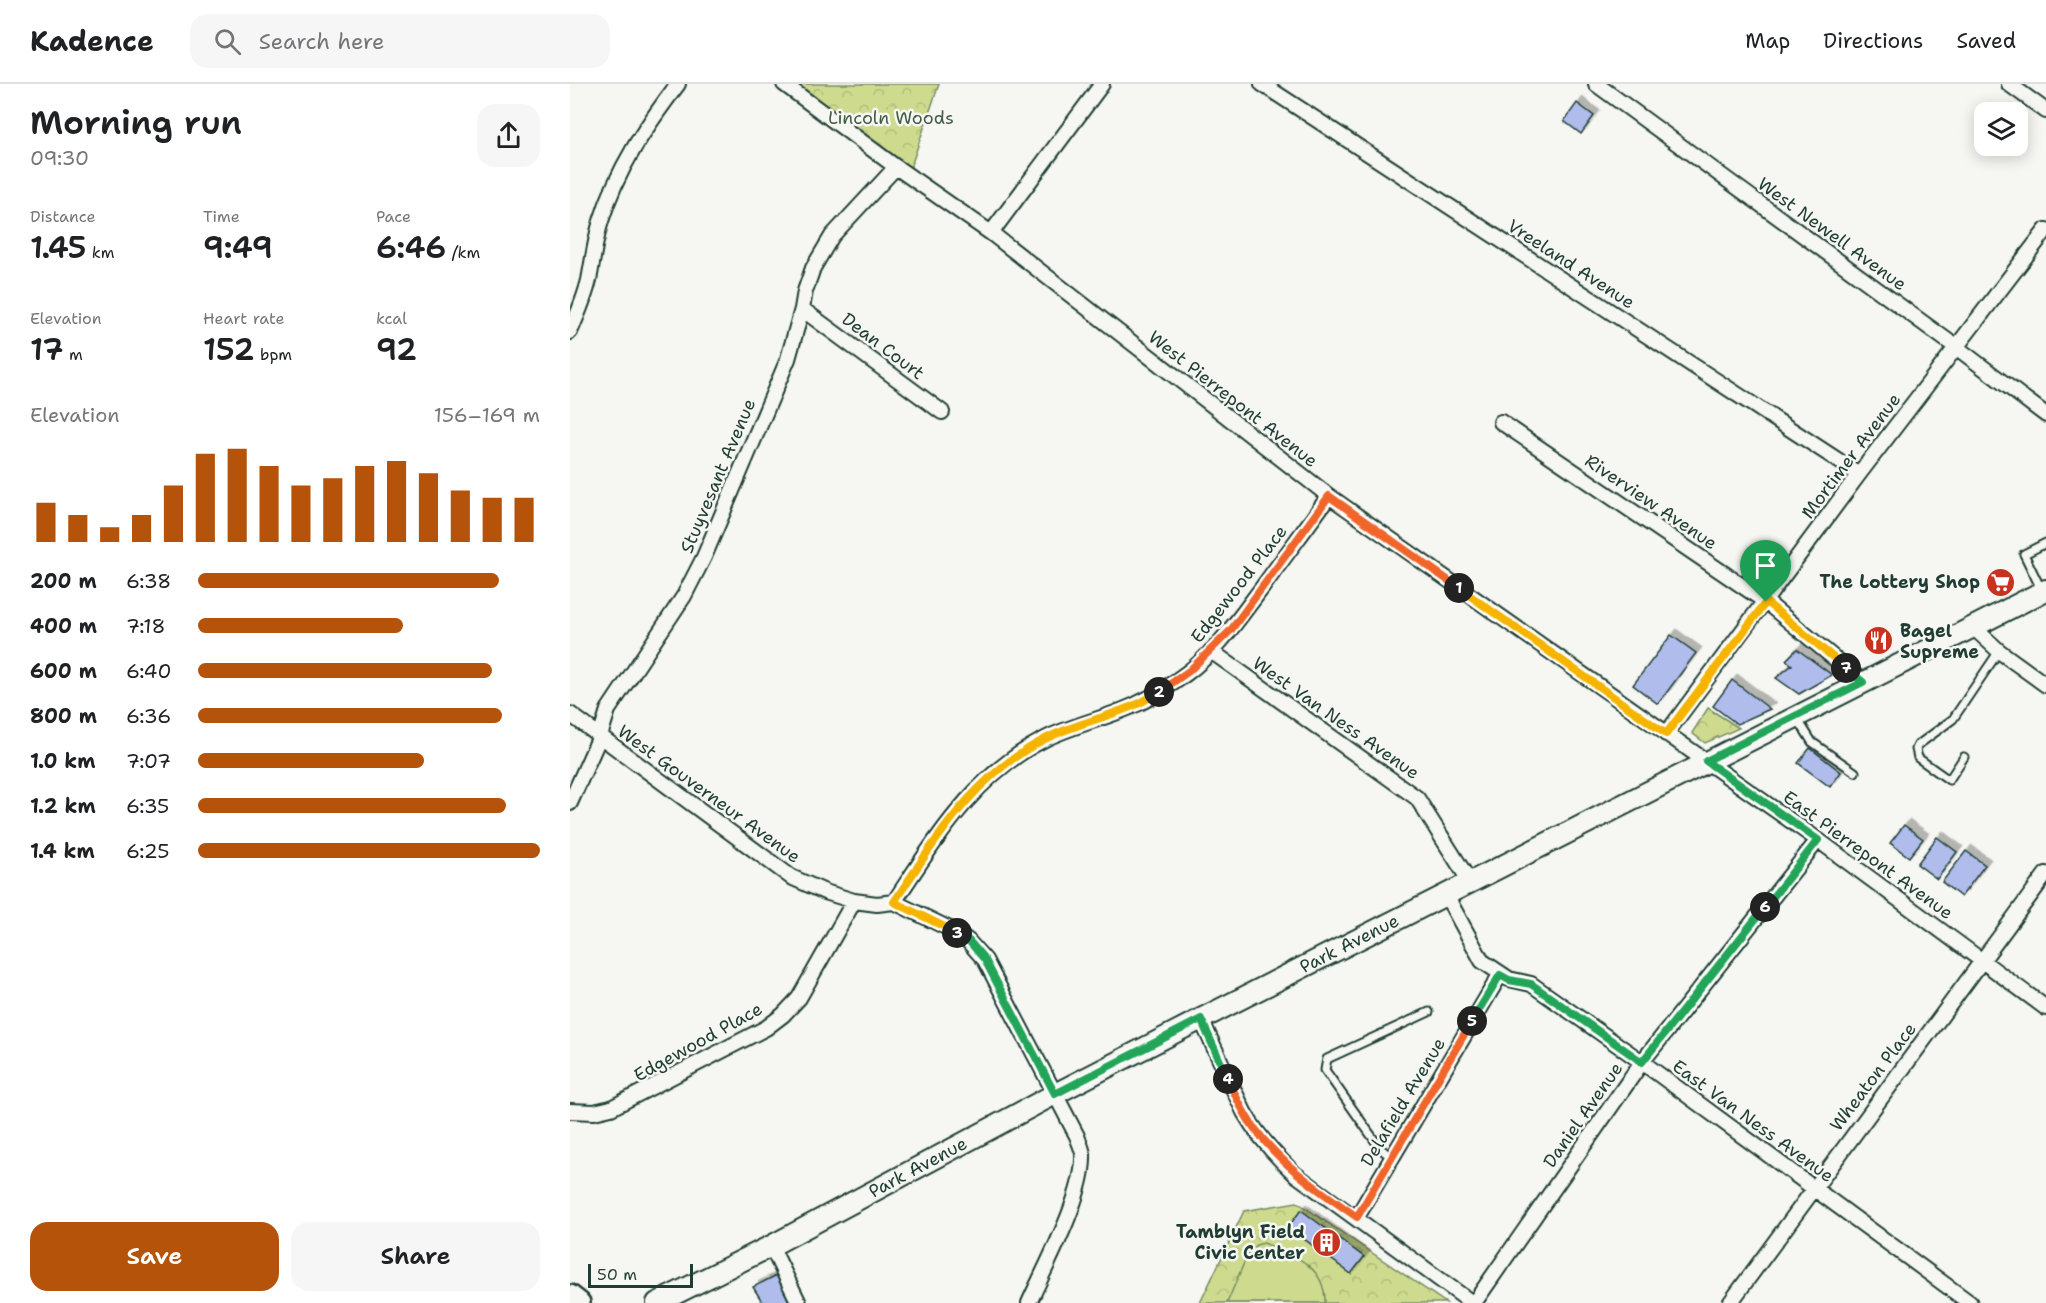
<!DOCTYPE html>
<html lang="en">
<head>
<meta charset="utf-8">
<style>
	body { margin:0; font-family:"Shantell Sans",sans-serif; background:#f6f6f6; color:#202124; height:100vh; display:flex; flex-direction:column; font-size:22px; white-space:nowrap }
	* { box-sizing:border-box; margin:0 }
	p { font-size:20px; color:#757577 }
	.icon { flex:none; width:33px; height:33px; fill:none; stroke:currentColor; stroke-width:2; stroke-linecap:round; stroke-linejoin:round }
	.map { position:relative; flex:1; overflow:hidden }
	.panel { display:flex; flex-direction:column; background:#fff; width:570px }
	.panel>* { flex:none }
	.buttons { position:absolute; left:1404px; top:18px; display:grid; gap:12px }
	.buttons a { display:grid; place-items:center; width:54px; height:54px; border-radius:12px; background:#fff; box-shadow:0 3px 15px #0003; font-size:30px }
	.scale { position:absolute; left:18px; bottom:15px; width:105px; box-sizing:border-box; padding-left:6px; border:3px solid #1f3d34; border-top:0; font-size:16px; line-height:21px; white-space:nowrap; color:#1f3d34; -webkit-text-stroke:4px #f6f6f2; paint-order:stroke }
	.pin { position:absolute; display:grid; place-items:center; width:51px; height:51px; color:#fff; margin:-62px -26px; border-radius:50% 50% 50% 0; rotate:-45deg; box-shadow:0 0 6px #0007 }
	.pin .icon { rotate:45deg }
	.km { position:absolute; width:30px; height:30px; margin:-15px; border-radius:50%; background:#222; color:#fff; font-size:16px; line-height:30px; text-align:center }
	.round { display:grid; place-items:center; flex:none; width:63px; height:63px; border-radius:18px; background:#f6f6f6 }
	.overview { display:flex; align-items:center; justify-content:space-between; height:102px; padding:0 30px }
	h1 { font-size:33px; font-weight:600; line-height:45px }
	.figures { display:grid; grid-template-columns:repeat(3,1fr); gap:9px; height:102px; padding:6px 30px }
	.figures div { display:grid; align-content:center }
	.figures b { font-size:30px; font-weight:600 }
	.figures small { font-size:16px; font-weight:400 }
	.figures p { font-size:16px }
	.chart { height:168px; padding:12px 30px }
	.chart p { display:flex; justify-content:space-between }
	.chart svg { width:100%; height:108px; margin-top:6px; stroke:#b45309; stroke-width:6 }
	.primary-button { display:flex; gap:12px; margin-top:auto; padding:12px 30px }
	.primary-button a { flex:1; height:69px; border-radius:18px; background:#b45309; color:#fff; font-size:24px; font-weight:600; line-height:69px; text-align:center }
	.primary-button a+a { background:#f6f6f6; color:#202124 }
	ul { padding:0 30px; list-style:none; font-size:20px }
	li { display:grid; grid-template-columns:96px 72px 1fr; align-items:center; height:45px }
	li i { height:15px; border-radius:8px; background:#b45309 }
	header { display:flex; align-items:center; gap:36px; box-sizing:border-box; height:84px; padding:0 30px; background:#fff; border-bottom:2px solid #e0e0e0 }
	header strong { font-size:28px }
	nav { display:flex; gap:33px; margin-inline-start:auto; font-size:21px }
	.search { width:420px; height:54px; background:#f6f6f6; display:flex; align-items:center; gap:15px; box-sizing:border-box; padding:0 21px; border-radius:18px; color:#757577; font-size:22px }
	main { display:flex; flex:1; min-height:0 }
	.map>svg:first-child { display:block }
	.park { fill:url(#park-crowns); stroke:#768c61; stroke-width:1.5 }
	.pitch { fill:#cedb8e; stroke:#768c61; stroke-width:1.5 }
	.building { fill:#afbcec; stroke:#1f3d34; stroke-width:1.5; filter:url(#shadow) }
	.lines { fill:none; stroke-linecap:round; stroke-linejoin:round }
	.lane-casing { stroke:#1f3d34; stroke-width:11 }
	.street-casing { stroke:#1f3d34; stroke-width:18 }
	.secondary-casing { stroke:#1f3d34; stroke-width:24 }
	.primary-casing { stroke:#1f3d34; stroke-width:26 }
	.lane { stroke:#f6f6f2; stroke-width:7 }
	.street { stroke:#f6f6f2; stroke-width:14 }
	.secondary { stroke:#f6f6f2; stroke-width:20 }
	.primary { stroke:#f6f6f2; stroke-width:21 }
	.split-1-casing { stroke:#fff; stroke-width:12 }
	.split-2-casing { stroke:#fff; stroke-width:12 }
	.split-3-casing { stroke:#fff; stroke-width:12 }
	.split-4-casing { stroke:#fff; stroke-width:12 }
	.split-5-casing { stroke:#fff; stroke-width:12 }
	.split-6-casing { stroke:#fff; stroke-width:12 }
	.split-7-casing { stroke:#fff; stroke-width:12 }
	.split-8-casing { stroke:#fff; stroke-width:12 }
	.split-1 { stroke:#f5b400; stroke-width:8 }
	.split-2 { stroke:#f0652b; stroke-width:8 }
	.split-3 { stroke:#f5b400; stroke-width:8 }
	.split-4 { stroke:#22a559; stroke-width:8 }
	.split-5 { stroke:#f0652b; stroke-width:8 }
	.split-6 { stroke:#22a559; stroke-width:8 }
	.split-7 { stroke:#22a559; stroke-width:8 }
	.split-8 { stroke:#f5b400; stroke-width:8 }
	.labels { text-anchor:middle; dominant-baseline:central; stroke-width:5; stroke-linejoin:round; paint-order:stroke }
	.park-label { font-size:18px; fill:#425d46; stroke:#f6f6f2 }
	.street-label { font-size:18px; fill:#1f3d34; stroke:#f6f6f2 }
	.poi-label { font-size:18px; font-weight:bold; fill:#1f3d34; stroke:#f6f6f2; text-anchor:end }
</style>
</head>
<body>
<header>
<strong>Kadence</strong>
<div class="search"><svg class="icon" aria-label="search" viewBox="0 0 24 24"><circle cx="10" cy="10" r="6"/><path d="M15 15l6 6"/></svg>Search here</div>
<nav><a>Map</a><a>Directions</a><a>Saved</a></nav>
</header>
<main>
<section class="panel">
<div class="overview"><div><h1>Morning run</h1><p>09:30</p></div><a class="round"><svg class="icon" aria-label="share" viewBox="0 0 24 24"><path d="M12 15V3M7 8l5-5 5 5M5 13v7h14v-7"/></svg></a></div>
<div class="figures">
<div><p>Distance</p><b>1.45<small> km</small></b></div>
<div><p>Time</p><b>9:49</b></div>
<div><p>Pace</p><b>6:46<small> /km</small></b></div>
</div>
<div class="figures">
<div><p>Elevation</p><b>17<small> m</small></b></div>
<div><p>Heart rate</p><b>152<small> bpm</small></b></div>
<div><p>kcal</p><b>92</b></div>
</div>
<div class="chart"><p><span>Elevation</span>156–169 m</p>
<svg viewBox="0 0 160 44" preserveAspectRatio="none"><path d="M5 44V28M15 44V33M25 44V38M35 44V33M45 44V21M55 44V8M65 44V6M75 44V13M85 44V21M95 44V18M105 44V13M115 44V11M125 44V16M135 44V23M145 44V26M155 44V26"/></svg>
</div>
<ul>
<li><b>200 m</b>6:38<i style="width:88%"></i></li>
<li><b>400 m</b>7:18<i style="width:60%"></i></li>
<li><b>600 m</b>6:40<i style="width:86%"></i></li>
<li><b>800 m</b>6:36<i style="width:89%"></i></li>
<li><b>1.0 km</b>7:07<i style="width:66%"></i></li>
<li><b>1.2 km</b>6:35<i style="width:90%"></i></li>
<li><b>1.4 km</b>6:25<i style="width:100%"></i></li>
</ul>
<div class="primary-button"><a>Save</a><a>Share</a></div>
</section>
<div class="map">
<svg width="1476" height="1219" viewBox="0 0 1476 1219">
	<defs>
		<pattern id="park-crowns" width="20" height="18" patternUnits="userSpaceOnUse" patternTransform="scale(1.5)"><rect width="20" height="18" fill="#cedb8e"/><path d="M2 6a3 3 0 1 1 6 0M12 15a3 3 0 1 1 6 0" fill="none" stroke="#b0bd7b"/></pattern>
		<filter id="shadow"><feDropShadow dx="5.5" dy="-5.5" stdDeviation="0" flood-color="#0004"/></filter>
	</defs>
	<rect width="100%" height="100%" fill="#f6f6f2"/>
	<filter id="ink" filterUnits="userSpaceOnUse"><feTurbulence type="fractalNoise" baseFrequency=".0167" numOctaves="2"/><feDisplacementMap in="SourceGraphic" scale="12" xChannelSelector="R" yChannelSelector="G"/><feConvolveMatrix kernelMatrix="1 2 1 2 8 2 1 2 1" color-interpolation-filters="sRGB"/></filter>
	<g filter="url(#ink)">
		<path class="park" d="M221,0H369L339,88Z
			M1138,624L1169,644L1135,659L1122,649Z
			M727,1118L876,1219H630L674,1127Z"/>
		<path class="pitch" d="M694,1159C724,1171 756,1182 755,1219H657L679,1167L686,1161Z"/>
		<path class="building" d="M1007,19L1024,32L1011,50L994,37Z
			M1101,551L1126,569L1088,620L1063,601Z
			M1227,565L1262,591L1229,610L1206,594L1222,581L1216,576Z
			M1162,596L1200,625L1167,640L1143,622Z
			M1240,664L1271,688L1260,703L1228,679Z
			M1334,741L1353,755L1339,773L1320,759Z
			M1367,753L1387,768L1367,795L1347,780Z
			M1396,767L1415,781L1391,813L1372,798Z
			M731,1126L794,1173L781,1190L718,1143Z
			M211,1189L225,1219H193L183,1203Z"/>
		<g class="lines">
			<defs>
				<path id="lane" d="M1471,505L1454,470L1476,459
					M1227,634L1242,658L1285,688
					M1394,673L1379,696L1348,674L1346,665L1348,661L1383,635L1429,567
					M821,1073L810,1064L755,986L757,975L859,928"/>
				<path id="street" d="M214,0L326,83L421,149L759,412L1248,756L1476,924
					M692,0L1289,390
					M1026,0L1386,263L1476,331
					M1439,0L1476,27
					M421,149L532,0
					M232,225L372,328
					M0,248C7,232 15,213 19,196C23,176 25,156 31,137C47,85 76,42 108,0
					M931,338L1196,518L1293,598
					M1403,543L1429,567L1476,601
					M641,567L847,714L900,798
					M0,630L221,793L255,808L284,817L307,820L324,818L386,848L398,857L415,876L507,1052C509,1058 512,1064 513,1070C515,1110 476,1181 459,1219
					M1096,650L1289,390L1476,146
					M0,719L30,652L38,626L114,512L134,473L218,275L232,225L235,207L243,184L262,152L326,83
					M876,811L912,877L939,895L961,900L1072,978L1400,1219
					M324,818C367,754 405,689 477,654C506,640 538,634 567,620C585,612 601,601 617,589C648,566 669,534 692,504C714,473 737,443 759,412
					M631,935L674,1028C687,1051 706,1072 725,1090L902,1219
					M0,1027L24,1028L41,1024L196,944L213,931L229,914L284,817
					M787,1133L930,891
					M201,1162L229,1219
					M904,1219L1072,978L1248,756
					M1160,1219L1476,790"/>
				<g id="secondary">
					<path id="s1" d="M87,1219L201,1162L485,1010L631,935L1476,506"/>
				</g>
				<path id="primary" d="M0,1212L9,1219"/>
			</defs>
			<use href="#lane" class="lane-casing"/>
			<use href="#street" class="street-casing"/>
			<use href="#secondary" class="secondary-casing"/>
			<use href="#primary" class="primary-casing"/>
			<use href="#lane" class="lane"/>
			<use href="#street" class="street"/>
			<use href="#secondary" class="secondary"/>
			<use href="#primary" class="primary"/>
		</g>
	</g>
	<g class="lines" filter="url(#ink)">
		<defs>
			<path id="split-1" d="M889,504L1096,650L1196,518"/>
			<path id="split-2" d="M589,608L619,587L661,546L759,412L889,504"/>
			<path id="split-3" d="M387,849L324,818C368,753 402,693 475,655C504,640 536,634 565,621C574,618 581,612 589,608"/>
			<path id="split-4" d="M387,849L399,857L415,876L485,1010L631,935L658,995"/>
			<path id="split-5" d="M658,995C665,1010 672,1027 682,1041C711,1081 747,1105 787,1133L902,937"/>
			<path id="split-6" d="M902,937L930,891L939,896L961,900L1072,978L1195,823"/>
			<path id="split-7" d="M1195,823L1248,756L1136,677L1293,598L1276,584"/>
			<path id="split-8" d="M1196,518L1276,584"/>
		</defs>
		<use href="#split-1" class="split-1-casing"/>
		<use href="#split-2" class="split-2-casing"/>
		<use href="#split-3" class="split-3-casing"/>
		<use href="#split-4" class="split-4-casing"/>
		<use href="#split-5" class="split-5-casing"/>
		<use href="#split-6" class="split-6-casing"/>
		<use href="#split-7" class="split-7-casing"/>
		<use href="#split-8" class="split-8-casing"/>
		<use href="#split-1" class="split-1"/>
		<use href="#split-2" class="split-2"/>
		<use href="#split-3" class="split-3"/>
		<use href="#split-4" class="split-4"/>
		<use href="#split-5" class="split-5"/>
		<use href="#split-6" class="split-6"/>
		<use href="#split-7" class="split-7"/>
		<use href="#split-8" class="split-8"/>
	</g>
	<defs>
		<symbol id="supermarket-disc" viewBox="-11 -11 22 22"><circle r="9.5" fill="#c8321e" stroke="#f6f6f2"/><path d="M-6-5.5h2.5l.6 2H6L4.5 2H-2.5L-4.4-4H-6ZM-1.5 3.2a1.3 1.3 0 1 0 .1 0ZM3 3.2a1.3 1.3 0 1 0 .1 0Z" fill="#fff"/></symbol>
		<symbol id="restaurant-disc" viewBox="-11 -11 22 22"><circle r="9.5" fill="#c8321e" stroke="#f6f6f2"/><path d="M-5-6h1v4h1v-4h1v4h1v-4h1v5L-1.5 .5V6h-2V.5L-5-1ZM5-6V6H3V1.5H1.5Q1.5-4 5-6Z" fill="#fff"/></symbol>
		<symbol id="building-disc" viewBox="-11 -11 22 22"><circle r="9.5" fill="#c8321e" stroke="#f6f6f2"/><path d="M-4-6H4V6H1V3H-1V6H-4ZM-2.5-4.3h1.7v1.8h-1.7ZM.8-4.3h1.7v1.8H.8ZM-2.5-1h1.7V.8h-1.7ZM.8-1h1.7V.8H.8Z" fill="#fff"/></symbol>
	</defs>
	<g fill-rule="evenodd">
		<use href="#supermarket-disc" x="1414" y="482" width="33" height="33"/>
		<use href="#restaurant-disc" x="1292" y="540" width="33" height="33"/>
		<use href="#building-disc" x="740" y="1142" width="33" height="33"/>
	</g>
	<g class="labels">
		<g class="park-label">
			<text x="321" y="34">Lincoln Woods</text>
		</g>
		<g class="street-label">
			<text transform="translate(1262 150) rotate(36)">West Newell Avenue</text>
			<text transform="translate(1001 180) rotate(33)">Vreeland Avenue</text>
			<text transform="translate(313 262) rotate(37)">Dean Court</text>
			<text transform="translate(663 315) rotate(38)">West Pierrepont Avenue</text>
			<text transform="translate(1281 372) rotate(-53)">Mortimer Avenue</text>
			<text transform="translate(148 392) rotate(-67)">Stuyvesant Avenue</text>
			<text transform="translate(1081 418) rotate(34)">Riverview Avenue</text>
			<text transform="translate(669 500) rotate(-52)">Edgewood Place</text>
			<text transform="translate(766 634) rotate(35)">West Van Ness Avenue</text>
			<text transform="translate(139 710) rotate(36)">West Gouverneur Avenue</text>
			<text transform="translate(1298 771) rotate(36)">East Pierrepont Avenue</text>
			<text stroke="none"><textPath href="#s1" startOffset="780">Park Avenue</textPath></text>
			<text transform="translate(128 958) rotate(-29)">Edgewood Place</text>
			<text transform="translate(1303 993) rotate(-53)">Wheaton Place</text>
			<text transform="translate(833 1018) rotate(-59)">Delafield Avenue</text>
			<text transform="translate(1013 1031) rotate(-55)">Daniel Avenue</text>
			<text transform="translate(1183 1037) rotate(36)">East Van Ness Avenue</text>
			<text stroke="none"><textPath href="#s1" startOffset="294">Park Avenue</textPath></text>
		</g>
		<g class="poi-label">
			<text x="1410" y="498">The Lottery Shop</text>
			<text x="1330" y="547" text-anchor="start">Bagel<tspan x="1330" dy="21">Supreme</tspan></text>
			<text x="735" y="1148">Tamblyn Field<tspan x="735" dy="21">Civic Center</tspan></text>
		</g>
	</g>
</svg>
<div class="buttons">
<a><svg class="icon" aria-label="layers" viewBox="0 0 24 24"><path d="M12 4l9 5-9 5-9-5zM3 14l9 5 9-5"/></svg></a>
</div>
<div class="scale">50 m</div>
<div class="pin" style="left:1196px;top:518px;background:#1e9e55"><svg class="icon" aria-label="arrive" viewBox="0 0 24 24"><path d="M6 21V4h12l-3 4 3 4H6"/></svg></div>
<b class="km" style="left:889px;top:504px">1</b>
<b class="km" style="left:589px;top:608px">2</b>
<b class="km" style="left:387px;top:849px">3</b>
<b class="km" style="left:658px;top:995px">4</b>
<b class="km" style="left:902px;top:937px">5</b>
<b class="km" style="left:1195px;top:823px">6</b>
<b class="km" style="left:1276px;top:584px">7</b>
</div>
</main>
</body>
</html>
